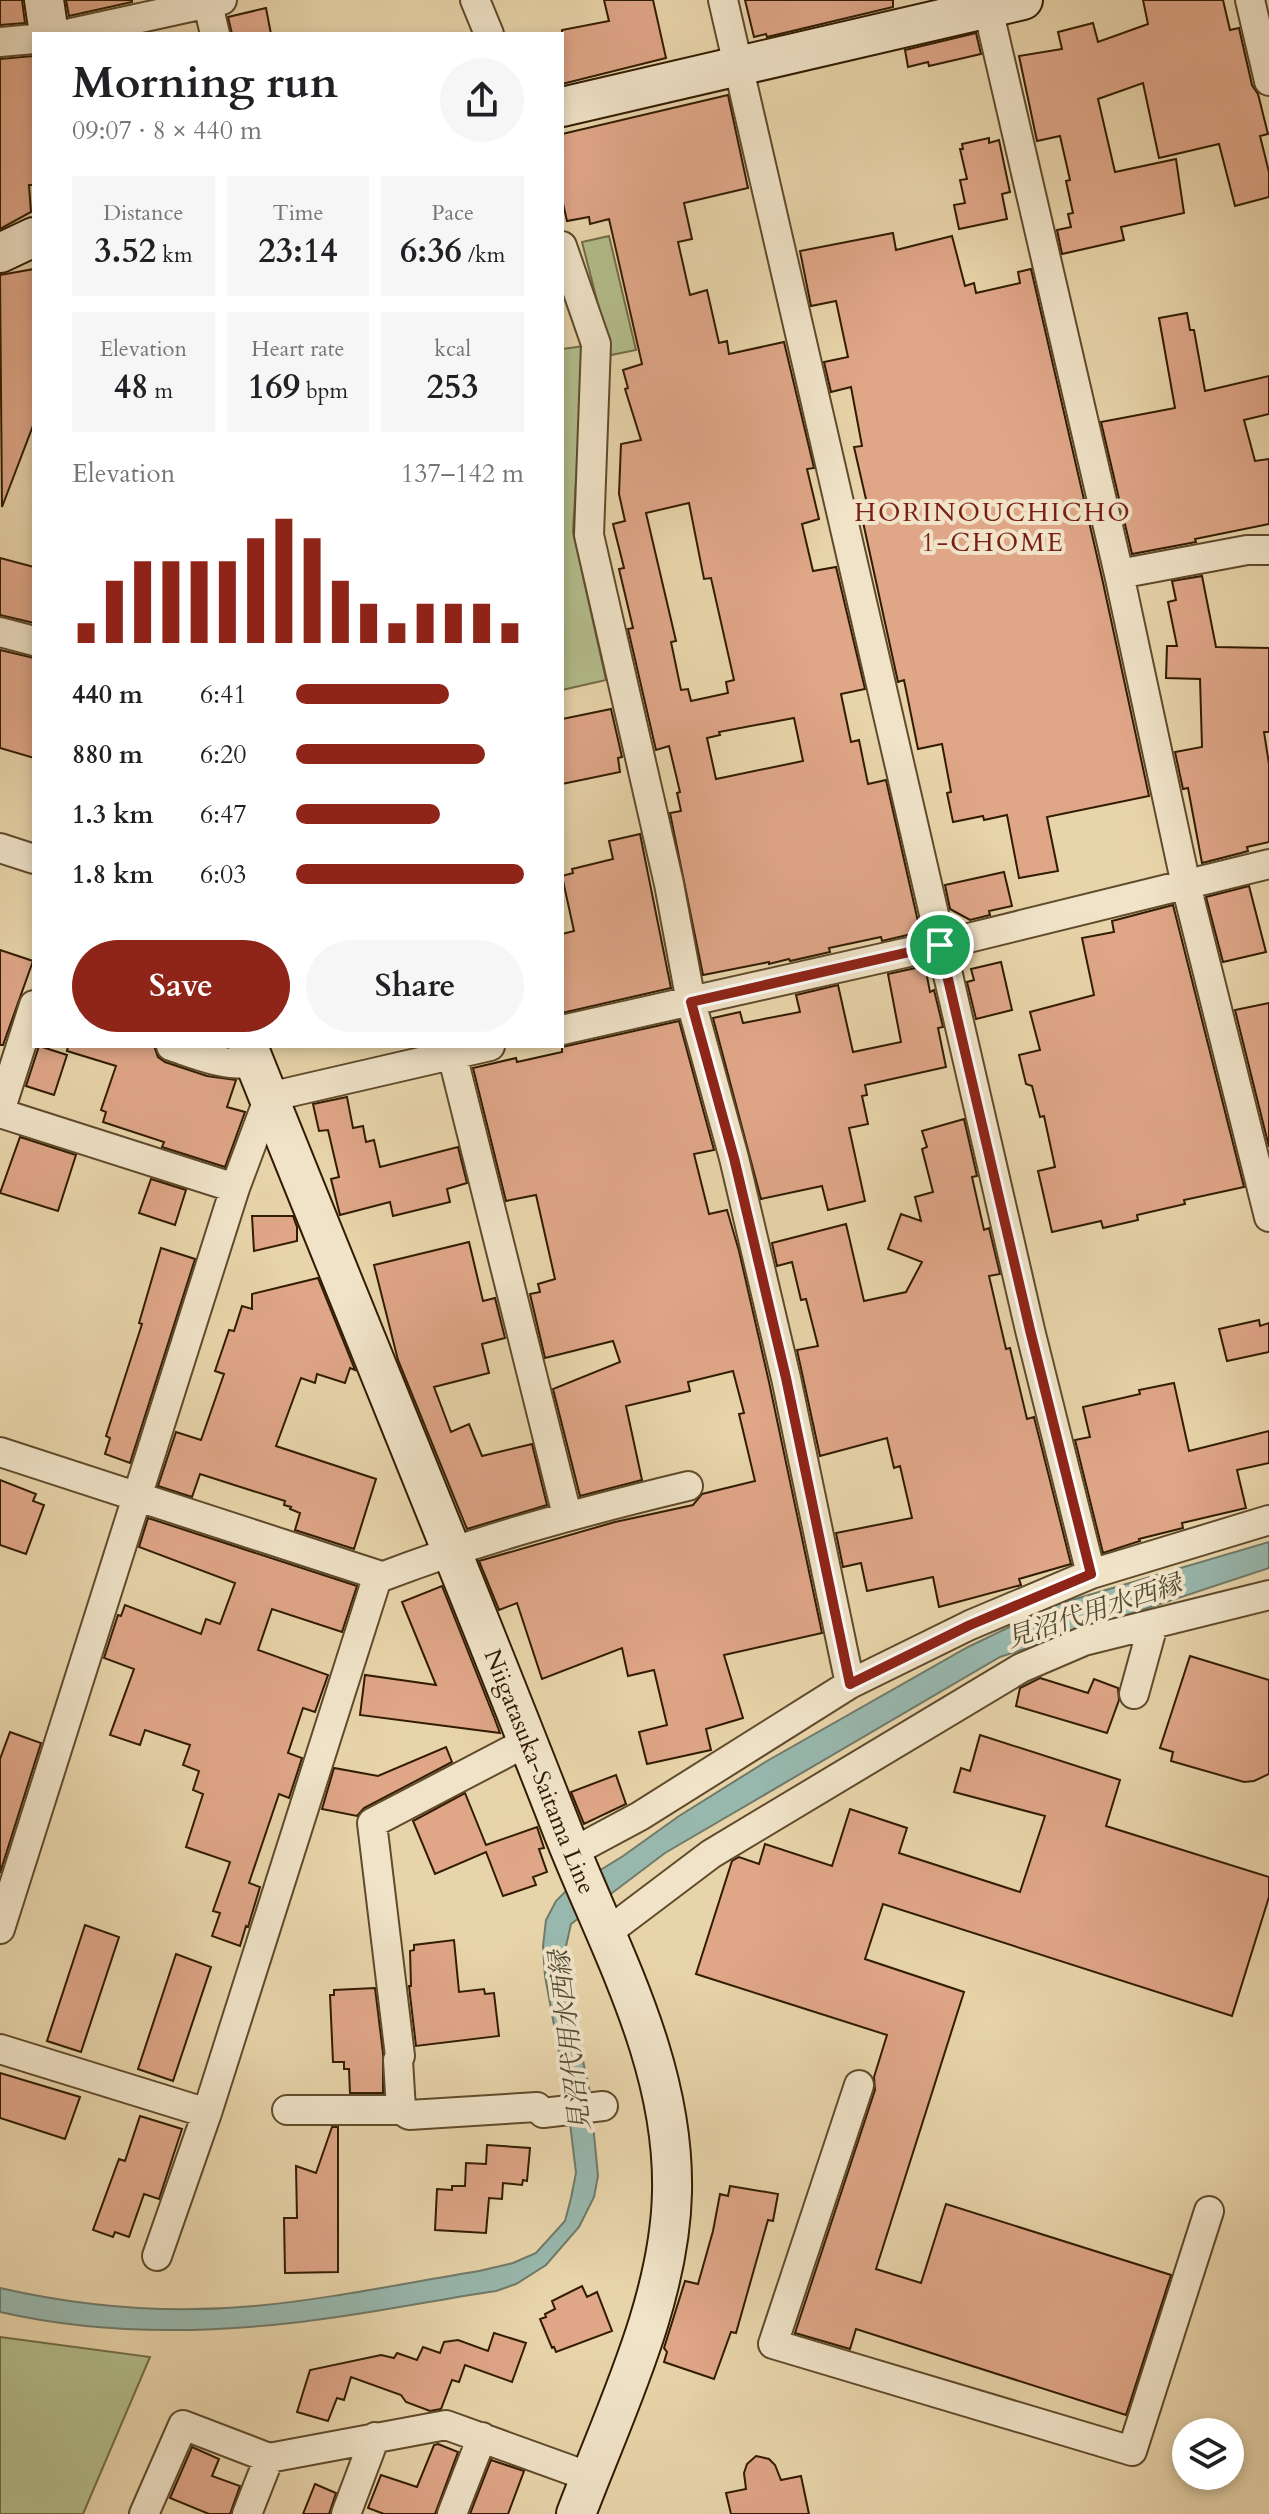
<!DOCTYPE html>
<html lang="en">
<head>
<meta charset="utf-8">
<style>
	body { margin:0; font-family:Cardo,"Noto Serif JP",serif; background:#f6f6f6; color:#202124; height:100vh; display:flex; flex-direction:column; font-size:30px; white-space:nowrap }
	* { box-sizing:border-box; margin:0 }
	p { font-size:26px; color:#757577 }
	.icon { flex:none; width:44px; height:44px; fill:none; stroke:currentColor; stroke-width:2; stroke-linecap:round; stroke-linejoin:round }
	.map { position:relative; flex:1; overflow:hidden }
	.panel { position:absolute; left:32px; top:32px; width:532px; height:1016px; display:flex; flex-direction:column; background:#fff; border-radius:0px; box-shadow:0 4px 12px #0003 }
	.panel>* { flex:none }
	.fabs { position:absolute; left:1172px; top:2418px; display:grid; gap:16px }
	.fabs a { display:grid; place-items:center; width:72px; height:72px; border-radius:50%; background:#fff; box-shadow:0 4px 12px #0003; font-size:40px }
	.pin { position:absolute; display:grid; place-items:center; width:68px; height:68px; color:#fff; margin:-34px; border:4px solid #fff; border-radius:50%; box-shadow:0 2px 8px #0007 }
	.round { display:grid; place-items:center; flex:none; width:84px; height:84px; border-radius:42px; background:#f6f6f6 }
	.summary { display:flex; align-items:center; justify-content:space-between; height:136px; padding:0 40px }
	h1 { font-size:44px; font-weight:800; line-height:60px }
	.metrics { display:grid; grid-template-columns:repeat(3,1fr); gap:12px; height:136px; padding:8px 40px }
	.metrics div { display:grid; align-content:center; border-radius:0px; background:#f6f6f6; text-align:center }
	.metrics b { font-size:34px; font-weight:800 }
	.metrics small { font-size:22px; font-weight:400 }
	.metrics p { font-size:22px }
	.chart { height:224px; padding:16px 40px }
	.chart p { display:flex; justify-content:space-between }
	.chart svg { width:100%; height:144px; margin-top:8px; stroke:#8f2418; stroke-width:6 }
	.action { display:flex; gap:16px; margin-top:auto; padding:16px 40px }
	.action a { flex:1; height:92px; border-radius:48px; background:#8f2418; color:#fff; font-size:32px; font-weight:800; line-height:92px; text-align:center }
	.action a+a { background:#f6f6f6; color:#202124 }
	ul { padding:0 40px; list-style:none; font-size:26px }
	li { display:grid; grid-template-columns:128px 96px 1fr; align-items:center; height:60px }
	li i { height:20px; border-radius:10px; background:#8f2418 }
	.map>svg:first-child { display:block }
	.green { fill:#b3bd8b; stroke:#726c46; stroke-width:2 }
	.water { fill:#98b8ae; stroke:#6f7a69; stroke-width:2 }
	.building { fill:#dfa688; stroke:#311c01; stroke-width:2; fill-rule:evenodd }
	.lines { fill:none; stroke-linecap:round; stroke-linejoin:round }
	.street-casing { stroke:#5f4a2b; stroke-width:32 }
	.secondary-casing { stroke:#311c01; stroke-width:42 }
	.street { stroke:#f0e3c8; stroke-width:28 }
	.secondary { stroke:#f0e3c8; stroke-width:38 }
	.route-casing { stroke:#fff; stroke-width:16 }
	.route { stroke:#8f2418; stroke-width:10 }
	.labels { text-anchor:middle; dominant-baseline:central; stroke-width:8; stroke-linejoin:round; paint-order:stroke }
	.street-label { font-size:24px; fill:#311c01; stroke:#f0e3c8 }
	.neighbourhood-label { font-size:26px; letter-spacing:2px; fill:#7a1f14; stroke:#f0e3c8 }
	.water-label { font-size:26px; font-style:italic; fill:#504b35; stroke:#f0e3c8 }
</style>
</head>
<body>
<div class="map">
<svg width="1269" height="2514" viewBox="0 0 1269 2514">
	<rect width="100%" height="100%" fill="#e8d4aa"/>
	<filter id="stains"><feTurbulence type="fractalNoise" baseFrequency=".0025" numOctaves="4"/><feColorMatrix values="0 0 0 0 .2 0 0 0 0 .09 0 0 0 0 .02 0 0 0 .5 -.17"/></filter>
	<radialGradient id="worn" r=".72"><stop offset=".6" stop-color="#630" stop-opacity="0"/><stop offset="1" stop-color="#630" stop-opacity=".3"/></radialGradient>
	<path class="green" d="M609,236L636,350L611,355L582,242Z
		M584,346L573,532L606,680L562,690V349Z
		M0,2337L150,2357L83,2514H0Z"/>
	<path class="water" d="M1269,1542V1568L1000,1657L665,1853L571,1924L566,1946L572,2010L590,2093L598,2176L594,2197L579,2227L546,2265L516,2284L496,2291C428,2301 360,2316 291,2323C194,2334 96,2334 0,2312V2288C83,2307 170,2314 255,2306C330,2299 405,2283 479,2271L513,2263L536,2253L565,2221L571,2198L576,2173L566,2090L545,1976L543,1946L546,1920L556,1901L565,1892L623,1856L679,1816L767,1761L968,1647L1055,1605Z"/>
	<path class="building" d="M0,0H22L25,23L0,25Z
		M66,0H132V2L69,16Z
		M604,0H653L666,58L562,84V30L609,21Z
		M745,0H893V7L767,37L766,34L754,37Z
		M1143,0H1223L1230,30L1239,28L1252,85L1258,94L1268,134L1260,136L1269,172V197L1235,206L1219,144L1159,158L1143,83L1098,99L1115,172L1176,159L1184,213L1121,227L1124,240L1062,254L1057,230L1071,227L1068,214L1073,213L1066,181L1070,180L1060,136L1037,141L1019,56L1062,49L1058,32L1093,23L1098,42L1148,24Z
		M266,8L271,34H232L228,17Z
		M976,33L981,54L929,66L928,62L908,67L905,50Z
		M33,56L34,185H29L31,212L0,229V59Z
		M728,95L748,188L684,203L692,239L678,242L690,295L707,290L719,343L727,341L729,354L784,342L814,468L807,469L819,519L802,524L813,571L836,567L865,689L841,694L851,742L859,740L868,784L886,780L919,926L916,933L882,941L881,937L829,948L830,952L790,961L789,959L769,964V962L703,975L670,813L681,811L677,793L680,792L669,746L656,750L628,629L633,628L619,569L624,568L613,524L625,521L619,494L621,444L641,440L625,389L628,388L623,370L642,364L609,219L590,224L589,217L567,221L562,199V134ZM689,503L704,579L711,578L734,680L726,682L728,693L691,701L688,689L681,690L671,642L676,641L646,513ZM794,718L803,761L716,779L707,738L720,735L719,732Z
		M989,138V143L999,140L1010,192L1002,194L1007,219L959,229L954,205L965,203L960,180L967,179L960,149H963L962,144Z
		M893,233L896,250L952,236L965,286L974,283L976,293L1020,283L1018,272L1031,269L1102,578L1149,796L1047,817L1058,871L1019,878L1007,815L984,820L983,816L953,822L947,793L951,792L942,744L918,749L904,680L898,682L863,522L871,521L854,447L862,446L851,387L831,392L824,362L848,357L836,301L811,306L800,251Z
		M34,269V423L2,507L0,275Z
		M1187,313L1190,330H1194L1205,391L1269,376V414L1244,420L1255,461L1269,459V524L1195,539L1196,542L1132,554L1101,422L1175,408L1159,318Z
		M0,558L34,567V623L0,615Z
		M1202,576L1216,647L1269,648V732H1264L1269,764V842L1247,847L1248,851L1241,853L1202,863L1188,788L1183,789L1175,752L1202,747L1200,679L1166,678L1167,646H1177L1168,602L1176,600L1172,581Z
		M0,650L34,658V758L0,748Z
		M611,709L622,757L618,758L620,772L562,784V719Z
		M640,834L671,988L562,1013V934L574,931L562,876L573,873L572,869L613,859L609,841Z
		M1004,872L1012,906L989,911L990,915L970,920L950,909L945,885Z
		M1249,886L1266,952L1223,962L1206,897Z
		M1173,905L1244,1187L1184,1200L1185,1204L1137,1215L1138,1220L1103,1228L1101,1221L1052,1232L1038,1171L1055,1167L1044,1116L1040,1117L1032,1086L1026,1084L1019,1055L1040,1050L1030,1012L1094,995L1082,938L1114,932L1112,921Z
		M0,950L33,961L3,1045H0Z
		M1001,962L1012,1010L976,1019L967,982L974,980L971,969Z
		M925,966L930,992L934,990L943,1027L938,1028L946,1067L865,1085L867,1095L862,1096L868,1124L849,1128L865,1201L828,1210L822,1186L761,1199L713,1018L740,1012L743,1023L800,1012L796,995L838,985L853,1052L901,1042L888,974Z
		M1269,1003V1147L1235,1010Z
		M679,1021L714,1150L694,1154L709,1214L727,1210L739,1251L769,1382L822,1633L724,1655L743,1718L706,1729L711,1750L647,1764L639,1732L667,1725L654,1670L628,1676L622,1648L542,1679L517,1603L499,1610L479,1561L615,1522L693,1505L702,1494L755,1481L739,1414L744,1413L733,1371L688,1382L690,1391L626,1406L642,1480L580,1496L553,1389L620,1362L613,1341L545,1358L530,1294L540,1292L538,1284L555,1279L536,1195L506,1201L473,1068L516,1058L517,1062L562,1052V1047Z
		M39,1046L67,1055L54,1095L26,1086Z
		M68,1046H154L158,1057L165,1062L207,1076L236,1080L227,1107L245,1112L225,1167L162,1147L164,1142L103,1122L106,1112L101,1110L116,1066L67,1051Z
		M347,1097L353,1128L363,1126L366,1142L374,1140L380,1167L458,1147L467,1183L447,1189L450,1202L393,1216L390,1202L340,1215L331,1179L339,1177L328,1130L319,1131L313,1104Z
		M964,1119L977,1176L972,1177L984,1230L989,1228L1000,1274L989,1276L1006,1349L1010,1348L1027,1419L1034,1417L1071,1564L1019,1579L1021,1585L939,1607L933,1577L867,1591L861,1563L843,1567L836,1533L912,1518L900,1466L894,1468L887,1438L820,1456L797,1350L818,1346L806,1299L801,1300L792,1262L777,1266L772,1243L846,1224L864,1301L906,1292L922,1262L888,1249L901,1214L921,1221L915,1197L933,1192L922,1149L927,1147L922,1131Z
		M20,1137L76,1155L58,1211L0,1193Z
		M151,1179L186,1190L175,1225L139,1213Z
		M252,1216H293L297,1227V1241L254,1251Z
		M469,1242L483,1301L495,1298L505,1338L482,1344L489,1373L434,1387L451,1432L469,1424L482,1456L532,1444L547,1505L467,1529L398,1360L374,1265Z
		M161,1248L195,1259L130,1463L105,1454L110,1438L106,1436L142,1324L139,1323Z
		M318,1278L355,1370L350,1368L345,1383L317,1374L315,1383L301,1378L276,1446L376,1479L354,1549L295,1530L300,1513L290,1509L291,1507L284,1505L285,1501L253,1491L200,1474L192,1497L158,1486L176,1432L201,1440L224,1374L215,1371L229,1330L234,1331L242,1306L252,1309V1294Z
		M1259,1320L1260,1326L1269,1323V1352L1227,1361L1219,1329Z
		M1174,1383L1189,1451L1269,1431V1463L1237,1470L1246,1508L1182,1523L1183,1528L1139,1539L1140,1541L1103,1553L1075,1440L1090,1437L1083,1407L1140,1394L1139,1390Z
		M0,1480L36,1494L33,1501L44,1505L26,1554L0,1545Z
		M148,1518L357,1586L342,1632L272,1609L258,1650L328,1675L315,1712L303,1708L288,1753L302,1758L289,1798L279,1794L249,1883L260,1887L248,1927L246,1926L240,1946L212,1936L220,1913L213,1911L230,1862L186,1847L203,1794L193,1790L199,1771L183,1765L190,1745L145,1730L140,1745L110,1735L134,1669L104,1658L118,1615L121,1616L125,1605L201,1634L206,1619L220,1624L235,1583L139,1547Z
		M442,1586L494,1717L500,1733L360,1715L365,1675L436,1685L402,1602Z
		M1190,1656L1269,1680V1774L1254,1781L1244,1782L1171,1761L1173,1752L1160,1748Z
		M1040,1678L1088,1693L1094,1679L1118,1688L1119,1700L1107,1733L1016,1706L1020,1688Z
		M10,1732L41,1743L0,1873V1759Z
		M980,1735L1120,1780L1106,1826L1269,1877V1897L1232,2016L883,1904L865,1959L964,1992L876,2269L921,2283L946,2204L1171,2275L1126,2415L856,2329L850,2349L795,2333L875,2090L874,2077L887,2035L696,1974L732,1861L739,1857L759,1864L765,1844L832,1866L850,1809L907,1828L899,1853L1020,1892L1045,1816L954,1792L961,1768L970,1771Z
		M446,1747L452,1762L364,1808L357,1816L322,1809L334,1768L378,1776Z
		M616,1775L626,1804L584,1824L571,1792Z
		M465,1793L486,1845L537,1827L544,1848L539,1849L547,1872L533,1877L536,1885L503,1896L486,1852L435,1874L413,1821Z
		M85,1925L119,1937L81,2052L47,2041Z
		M454,1940L459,1992L484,1989L485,1994L494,1993L499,2036L416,2046L409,1986H411L410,1951L414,1950V1945Z
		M176,1954L211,1967L173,2081L138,2069Z
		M375,1988L383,2053V2093H350L349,2069H344V2062H333L330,1995H334V1990Z
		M0,2073L80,2097L65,2139L0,2118Z
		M140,2116L182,2129L159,2199L144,2194L129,2237L115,2232L113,2237L93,2230L119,2159L125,2161Z
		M332,2127H338V2272L285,2273L284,2218H297L296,2166L316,2173Z
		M487,2145L530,2148L527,2181L523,2180L522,2185L503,2183L502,2199L489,2198L486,2233L435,2230L437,2189L452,2190V2186H465L466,2163L486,2164Z
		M730,2186L778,2194L773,2221L768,2220L736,2333L731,2332L714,2379L664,2362L667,2352L664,2348L685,2281L698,2284L713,2231L720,2194L728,2196Z
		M582,2286L587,2297L597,2292L612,2331L556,2352L554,2347L552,2348L540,2319L546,2317L545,2314L555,2309L552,2301Z
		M494,2333L526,2343L512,2382L465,2365L459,2382L452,2380L441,2409L430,2411L406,2402L401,2395L351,2377L344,2400L337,2398L328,2421L297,2412L310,2370L381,2355L394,2358L397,2353L417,2360L423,2347L440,2353L444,2342L458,2340L488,2351Z
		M438,2444L458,2452L435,2514H384L368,2508L381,2475L417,2487L434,2445Z
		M192,2447L219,2459L212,2476L240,2486L230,2514H209L170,2498Z
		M756,2456L769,2459L775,2465L781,2480L801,2476L809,2514H731L726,2493L746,2489L744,2473L747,2464Z
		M491,2460L524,2471L508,2514H470Z
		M315,2484L336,2493L329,2514H303Z"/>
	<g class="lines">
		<defs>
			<path id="street" d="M207,0L215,34
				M475,0L489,34
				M723,0L1030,1330L1091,1574
				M986,0L1119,574L1186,885L1269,1217
				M1250,0L1269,81
				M67,34L222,0
				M0,42L34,39
				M562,246L596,344L589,535L669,884L691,1002L734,1158L786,1378L850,1684
				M1119,574L1247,550H1269
				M0,632L34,641
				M0,848L34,859
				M562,1030L940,945L1269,864
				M171,1046C198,1055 225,1067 255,1063
				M450,1046L567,1515
				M0,1111L34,1005
				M0,1113L235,1188
				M0,1452L378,1575L384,1576C484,1538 584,1511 688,1486
				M1134,1694L1153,1625
				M527,1742L372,1823L400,2056L398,2060L401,2110L409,2115L537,2107L543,2113L603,2106
				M571,1853L640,1816L850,1684L970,1625L1091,1574L1269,1520
				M0,1929L235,1188L269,1097L490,1046
				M605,1934L711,1854L1021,1668L1084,1641L1269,1595
				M0,2049L207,2113
				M859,2085L773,2344L1132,2451L1209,2211
				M287,2110H401
				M157,2256L207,2113L378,1575
				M144,2514L183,2425L269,2458L446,2425L590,2477
				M247,2514L269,2458
				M346,2514L375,2437
				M452,2514L482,2437"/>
			<g id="secondary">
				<path d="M44,0L49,34"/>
				<path d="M562,107L1023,0"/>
				<path d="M0,253L34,237"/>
				<path id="s1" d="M248,1046C351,1304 457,1560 558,1819C604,1940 675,2058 672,2192C670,2301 614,2413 576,2514"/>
			</g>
		</defs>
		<use href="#street" class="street-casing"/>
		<use href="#secondary" class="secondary-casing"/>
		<use href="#street" class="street"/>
		<use href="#secondary" class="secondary"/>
	</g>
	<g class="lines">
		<defs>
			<path id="route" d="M940,945L1030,1330L1091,1574L970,1625L850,1684L786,1378L734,1158L691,1002Z"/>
		</defs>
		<use href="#route" class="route-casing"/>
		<use href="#route" class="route"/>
	</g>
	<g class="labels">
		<g class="street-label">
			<text stroke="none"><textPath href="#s1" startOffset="782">Niigatasuka-Saitama Line</textPath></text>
		</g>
		<g class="neighbourhood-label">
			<text x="993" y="512">HORINOUCHICHO<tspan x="993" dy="30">1-CHOME</tspan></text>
		</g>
		<g class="water-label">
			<text transform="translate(1094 1611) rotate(-18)">見沼代用水西縁</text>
			<text transform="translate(570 2041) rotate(-97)">見沼代用水西縁</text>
		</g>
	</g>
	<rect width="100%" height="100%" filter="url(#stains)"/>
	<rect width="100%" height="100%" fill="url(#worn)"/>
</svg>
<div class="fabs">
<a><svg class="icon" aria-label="layers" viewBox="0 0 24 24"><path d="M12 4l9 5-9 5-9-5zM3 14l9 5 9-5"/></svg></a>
</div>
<div class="pin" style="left:940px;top:945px;background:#1e9e55"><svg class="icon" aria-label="arrive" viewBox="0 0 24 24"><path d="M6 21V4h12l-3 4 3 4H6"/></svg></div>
<section class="panel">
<div class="summary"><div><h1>Morning run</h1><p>09:07 · 8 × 440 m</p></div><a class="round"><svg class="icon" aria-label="share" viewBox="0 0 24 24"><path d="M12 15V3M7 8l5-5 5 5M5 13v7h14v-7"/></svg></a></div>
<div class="metrics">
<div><p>Distance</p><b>3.52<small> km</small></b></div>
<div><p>Time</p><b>23:14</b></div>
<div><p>Pace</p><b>6:36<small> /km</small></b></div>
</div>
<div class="metrics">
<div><p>Elevation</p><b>48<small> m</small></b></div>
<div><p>Heart rate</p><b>169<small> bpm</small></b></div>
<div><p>kcal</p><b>253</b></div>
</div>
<div class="chart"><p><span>Elevation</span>137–142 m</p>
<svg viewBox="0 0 160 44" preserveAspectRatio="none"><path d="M5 44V38M15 44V25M25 44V19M35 44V19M45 44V19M55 44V19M65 44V12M75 44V6M85 44V12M95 44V25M105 44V32M115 44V38M125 44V32M135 44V32M145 44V32M155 44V38"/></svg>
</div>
<ul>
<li><b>440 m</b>6:41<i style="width:67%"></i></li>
<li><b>880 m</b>6:20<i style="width:83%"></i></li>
<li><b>1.3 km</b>6:47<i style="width:63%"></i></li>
<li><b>1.8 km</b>6:03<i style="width:100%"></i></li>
</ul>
<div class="action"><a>Save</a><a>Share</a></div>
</section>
</div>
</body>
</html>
